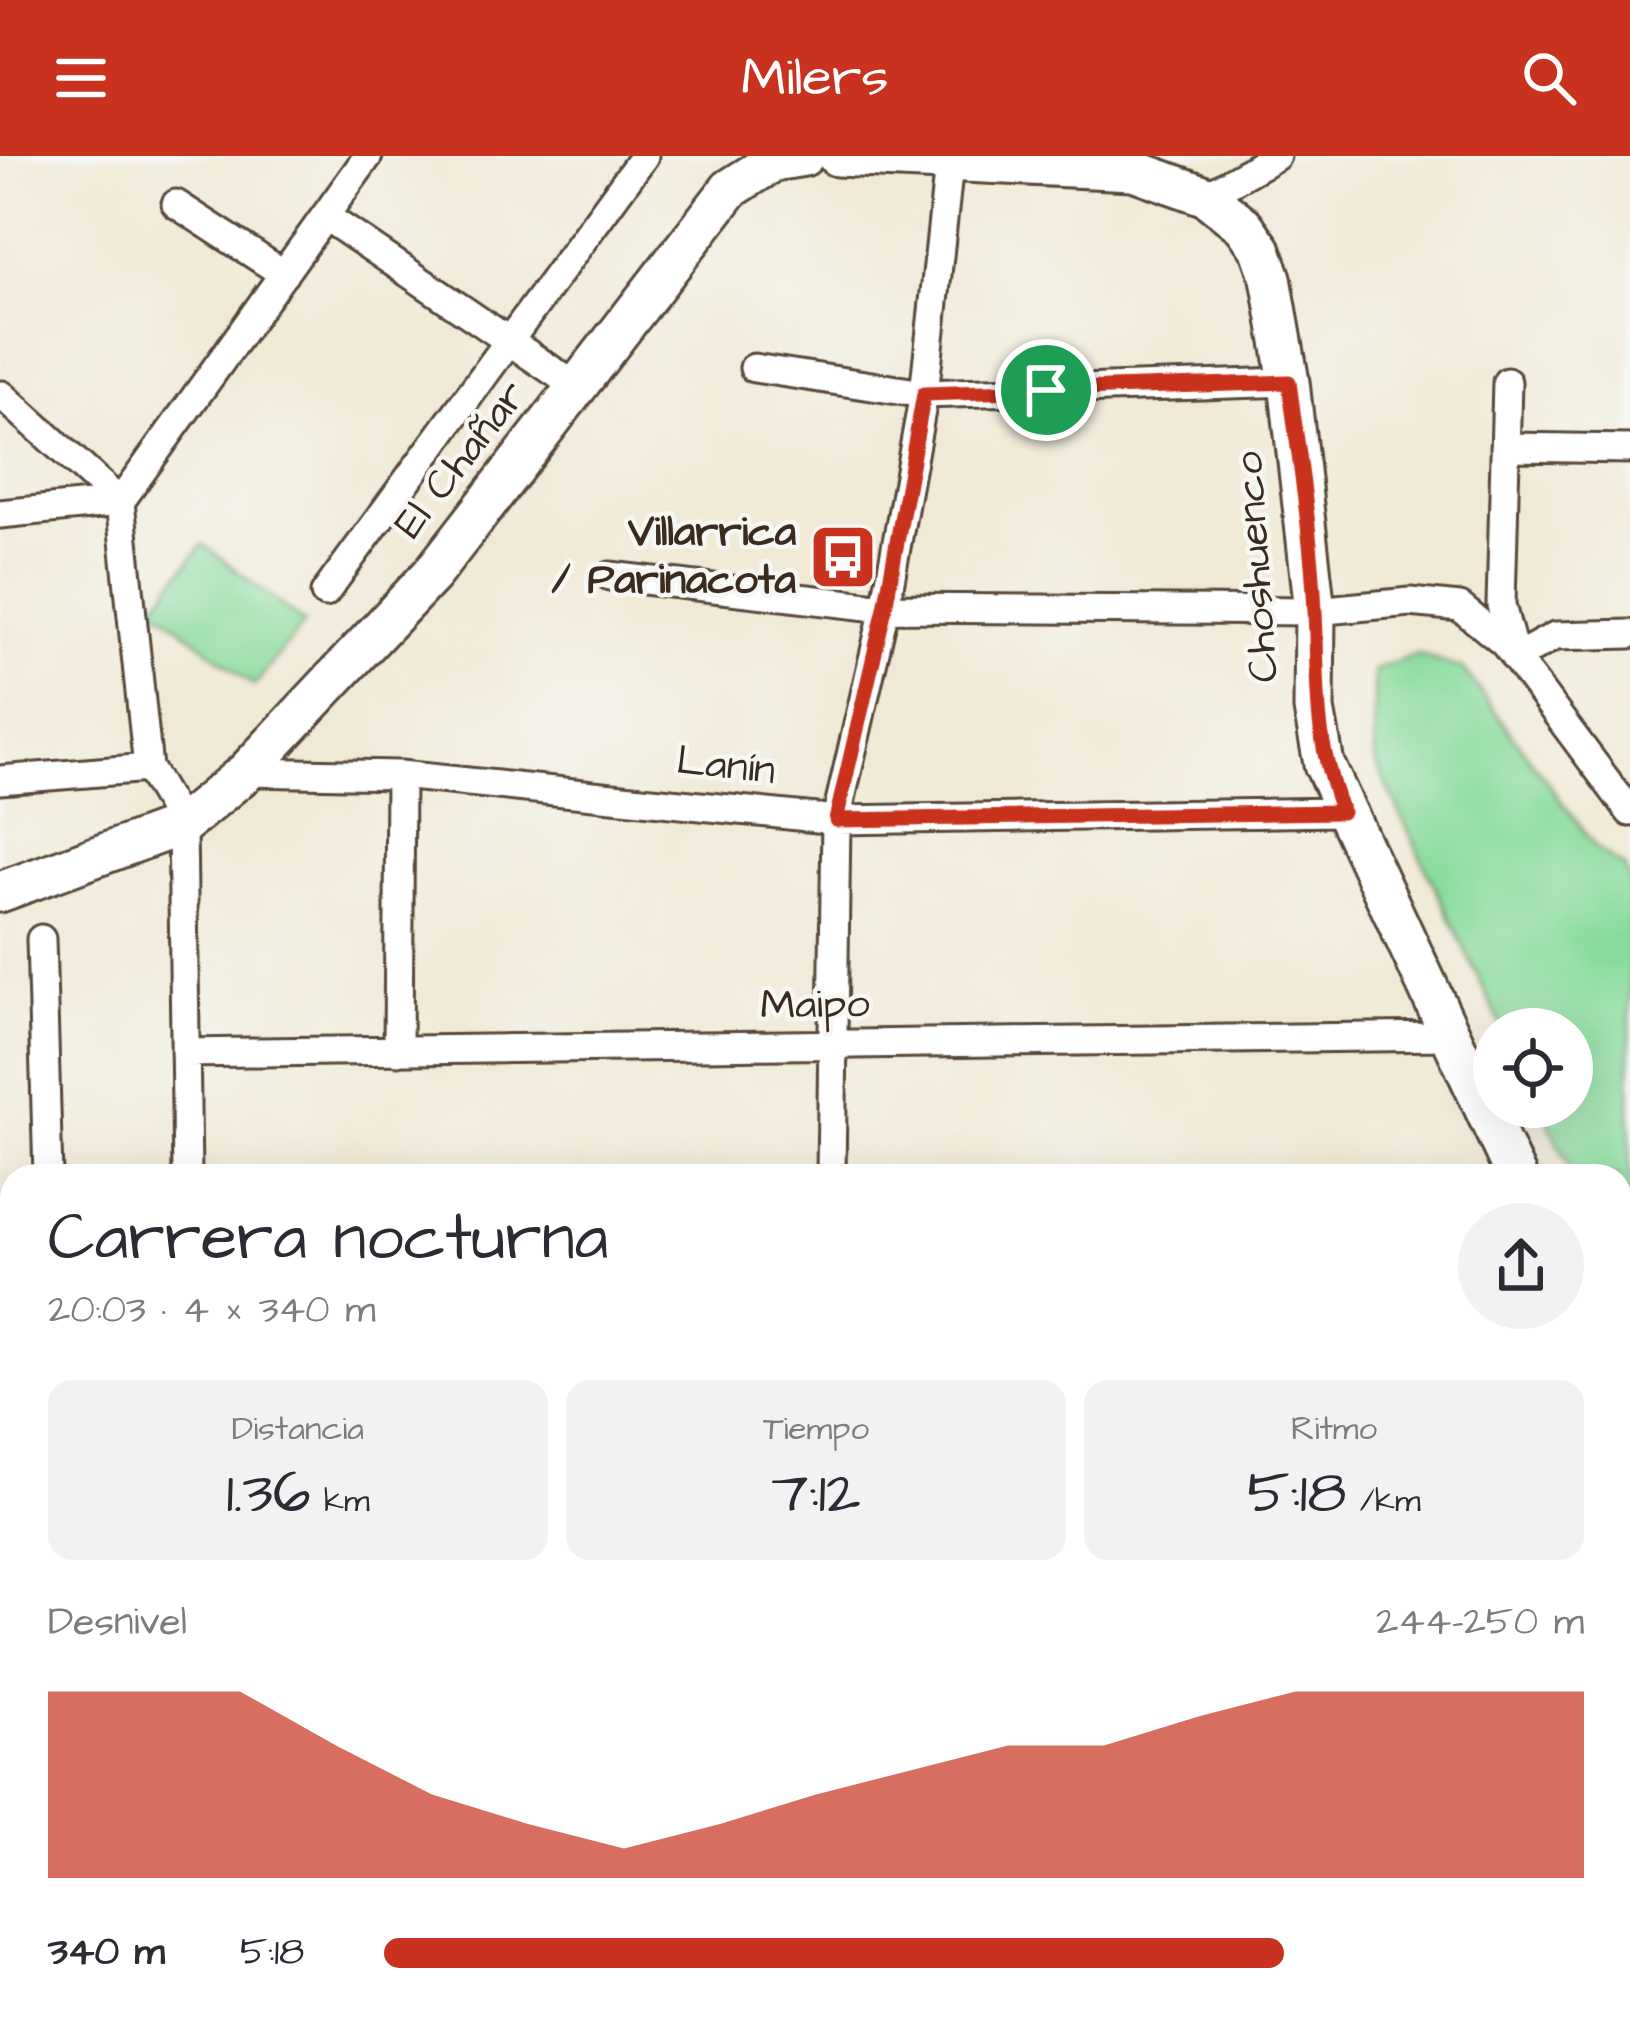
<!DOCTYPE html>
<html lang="es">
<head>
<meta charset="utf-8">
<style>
	body { margin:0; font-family:"Architects Daughter",sans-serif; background:#f2f2f3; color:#2b2b33; height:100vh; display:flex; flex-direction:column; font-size:45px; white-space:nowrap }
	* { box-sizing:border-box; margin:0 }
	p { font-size:39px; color:#7c7c81 }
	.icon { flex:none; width:66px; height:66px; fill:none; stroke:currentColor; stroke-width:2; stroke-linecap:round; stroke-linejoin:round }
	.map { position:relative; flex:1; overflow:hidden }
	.sheet { position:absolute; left:0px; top:1008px; width:1632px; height:861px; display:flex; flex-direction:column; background:#fff; border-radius:36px 36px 0 0; box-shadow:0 12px 48px #0002 }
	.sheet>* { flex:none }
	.fabs { position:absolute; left:1473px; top:852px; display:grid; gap:24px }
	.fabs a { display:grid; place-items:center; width:120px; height:120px; border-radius:50%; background:#fff; box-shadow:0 12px 48px #0002; font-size:60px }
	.pin { position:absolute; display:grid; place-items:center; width:102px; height:102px; color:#fff; margin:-51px; border:6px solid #fff; border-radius:50%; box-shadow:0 3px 12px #0007 }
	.round { display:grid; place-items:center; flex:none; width:126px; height:126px; border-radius:63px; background:#f2f2f3 }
	.head { display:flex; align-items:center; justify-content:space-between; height:204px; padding:0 48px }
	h1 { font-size:66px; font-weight:600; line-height:90px }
	.metrics { display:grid; grid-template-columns:repeat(3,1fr); gap:18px; height:204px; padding:12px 48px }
	.metrics div { display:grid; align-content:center; border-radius:24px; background:#f2f2f3; text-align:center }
	.metrics b { font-size:60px; font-weight:600 }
	.metrics small { font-size:33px; font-weight:400 }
	.metrics p { font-size:33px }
	.chart { height:336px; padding:24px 48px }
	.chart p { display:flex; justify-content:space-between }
	.chart svg { width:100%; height:216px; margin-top:12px; fill:#c8321e; opacity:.7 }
	ul { padding:0 48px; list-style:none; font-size:39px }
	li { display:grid; grid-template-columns:192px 144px 1fr; align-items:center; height:90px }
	li i { height:30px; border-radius:15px; background:#c8321e }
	header { display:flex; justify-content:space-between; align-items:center; height:156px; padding:0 48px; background:#c8321e; color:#fff; font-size:54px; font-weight:600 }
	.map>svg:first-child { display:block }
	.green { fill:#88db9d; stroke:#62825e; stroke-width:3 }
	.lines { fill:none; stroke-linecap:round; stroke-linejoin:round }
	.street-casing { stroke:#564739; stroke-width:33 }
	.secondary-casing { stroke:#564739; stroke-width:45 }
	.street { stroke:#fff; stroke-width:27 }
	.secondary { stroke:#fff; stroke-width:39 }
	.route-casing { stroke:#fff; stroke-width:24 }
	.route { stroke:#c8321e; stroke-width:15 }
	.labels { text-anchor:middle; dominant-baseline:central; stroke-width:9; stroke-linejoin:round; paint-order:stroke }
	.street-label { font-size:42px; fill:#3b2a1e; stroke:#f6f6f2 }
	.poi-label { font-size:42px; font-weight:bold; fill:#3b2a1e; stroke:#f6f6f2; text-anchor:end }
</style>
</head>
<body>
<header><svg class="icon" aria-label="menu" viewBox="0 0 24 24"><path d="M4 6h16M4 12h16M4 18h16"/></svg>Milers<svg class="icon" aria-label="search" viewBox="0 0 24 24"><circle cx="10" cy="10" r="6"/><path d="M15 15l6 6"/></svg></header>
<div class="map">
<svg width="1630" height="1867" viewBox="0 0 1630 1867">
	<rect width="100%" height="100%" fill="#f6f6f2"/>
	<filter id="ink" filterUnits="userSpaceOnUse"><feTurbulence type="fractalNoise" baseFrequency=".00833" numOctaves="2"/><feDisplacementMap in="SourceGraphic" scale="24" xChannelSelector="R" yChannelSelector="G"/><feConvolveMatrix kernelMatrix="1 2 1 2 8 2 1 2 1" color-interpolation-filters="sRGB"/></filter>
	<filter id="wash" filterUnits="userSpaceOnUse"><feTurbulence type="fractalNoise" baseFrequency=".004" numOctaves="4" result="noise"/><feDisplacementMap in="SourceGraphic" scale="48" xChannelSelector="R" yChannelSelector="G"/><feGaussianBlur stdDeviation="2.7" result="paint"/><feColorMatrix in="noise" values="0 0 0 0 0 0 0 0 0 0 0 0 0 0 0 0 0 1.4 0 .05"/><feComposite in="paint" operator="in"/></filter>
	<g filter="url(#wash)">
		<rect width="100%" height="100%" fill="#f0e9d5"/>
		<path class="green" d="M203,388L304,467L254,530L154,450Z
			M1417,498L1464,514L1597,693L1625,712L1630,724V1137L1620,1116V1020H1574L1541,951H1572V873H1503L1375,605L1374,514Z"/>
	</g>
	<g filter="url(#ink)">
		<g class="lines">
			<defs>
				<path id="street" d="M1206,40L1276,0
					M176,48L284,118
					M325,60L578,232
					M754,212L924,238L1289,226
					M1507,226L1501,449L1515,502L1555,480L1630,478
					M1505,291L1630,293
					M0,358L120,346L2,239
					M610,420L885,452L1315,455L1410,446L1460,451L1504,487L1630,656
					M325,437L644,0
					M148,612L120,346L368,0
					M246,616L400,619L836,664L1342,656
					M0,624L148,612L182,669L187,1020
					M41,783L48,1020
					M398,895L400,619
					M185,897L1447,880
					M831,1020L836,664L885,452L924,238L949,8
					M0,1118H12
					M1620,1299H1630
					M1620,1501H1630
					M1620,1708H1630
					M206,1857V1867
					M841,1857V1867
					M1425,1867V1857"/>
				<path id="secondary" d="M837,0L1133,14L1206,40L1244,70L1261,94L1271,122L1289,226L1315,455L1314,553L1324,608L1516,1020
					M0,736L182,669L246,616L432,418L730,33L774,5L804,0
					M1620,1232L1630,1253"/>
			</defs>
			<use href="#street" class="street-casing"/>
			<use href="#secondary" class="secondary-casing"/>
			<use href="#street" class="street"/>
			<use href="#secondary" class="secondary"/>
		</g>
	</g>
	<g class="lines" filter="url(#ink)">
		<defs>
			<path id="route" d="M1289,226C1299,302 1312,380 1315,456C1319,536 1313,578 1342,656L836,664L885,452L924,238Z"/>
		</defs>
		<use href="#route" class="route-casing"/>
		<use href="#route" class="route"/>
	</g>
	<defs>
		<symbol id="bus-square" viewBox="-11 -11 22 22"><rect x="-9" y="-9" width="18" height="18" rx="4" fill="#c8321e" stroke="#f6f6f2"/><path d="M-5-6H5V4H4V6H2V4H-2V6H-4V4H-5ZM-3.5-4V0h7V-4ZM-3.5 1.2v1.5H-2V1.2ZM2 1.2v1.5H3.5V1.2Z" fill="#fff"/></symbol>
	</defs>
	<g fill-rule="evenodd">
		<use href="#bus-square" x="805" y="363" width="76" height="76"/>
	</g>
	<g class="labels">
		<g class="street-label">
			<text transform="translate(461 304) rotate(-52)">El Chañar</text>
			<text transform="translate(1257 411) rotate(-94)">Choshuenco</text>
			<text transform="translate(726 610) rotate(6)">Lanín</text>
			<text transform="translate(815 849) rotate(-1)">Maipo</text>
		</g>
		<g class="poi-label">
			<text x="796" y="377">Villarrica<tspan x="796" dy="48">/ Parinacota</tspan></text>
		</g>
	</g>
</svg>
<div class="fabs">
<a><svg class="icon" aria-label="locate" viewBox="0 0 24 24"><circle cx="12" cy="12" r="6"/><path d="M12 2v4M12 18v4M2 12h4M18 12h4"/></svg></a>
</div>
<div class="pin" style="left:1046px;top:234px;background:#1e9e55"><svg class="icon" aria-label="arrive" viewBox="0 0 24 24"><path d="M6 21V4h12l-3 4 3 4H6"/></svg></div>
<section class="sheet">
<div class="head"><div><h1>Carrera nocturna</h1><p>20:03 · 4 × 340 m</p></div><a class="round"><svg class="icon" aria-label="share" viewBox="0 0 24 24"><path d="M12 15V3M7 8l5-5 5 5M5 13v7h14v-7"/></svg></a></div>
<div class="metrics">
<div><p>Distancia</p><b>1.36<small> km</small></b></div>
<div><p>Tiempo</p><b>7:12</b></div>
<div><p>Ritmo</p><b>5:18<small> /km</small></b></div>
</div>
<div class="chart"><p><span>Desnivel</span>244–250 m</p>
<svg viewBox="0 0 160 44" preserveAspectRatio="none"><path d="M0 44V6L10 6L20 6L30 17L40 27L50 33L60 38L70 33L80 27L90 22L100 17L110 17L120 11L130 6L140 6L150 6L160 6V44z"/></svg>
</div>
<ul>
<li><b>340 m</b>5:18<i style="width:75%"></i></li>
</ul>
</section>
</div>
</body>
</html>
